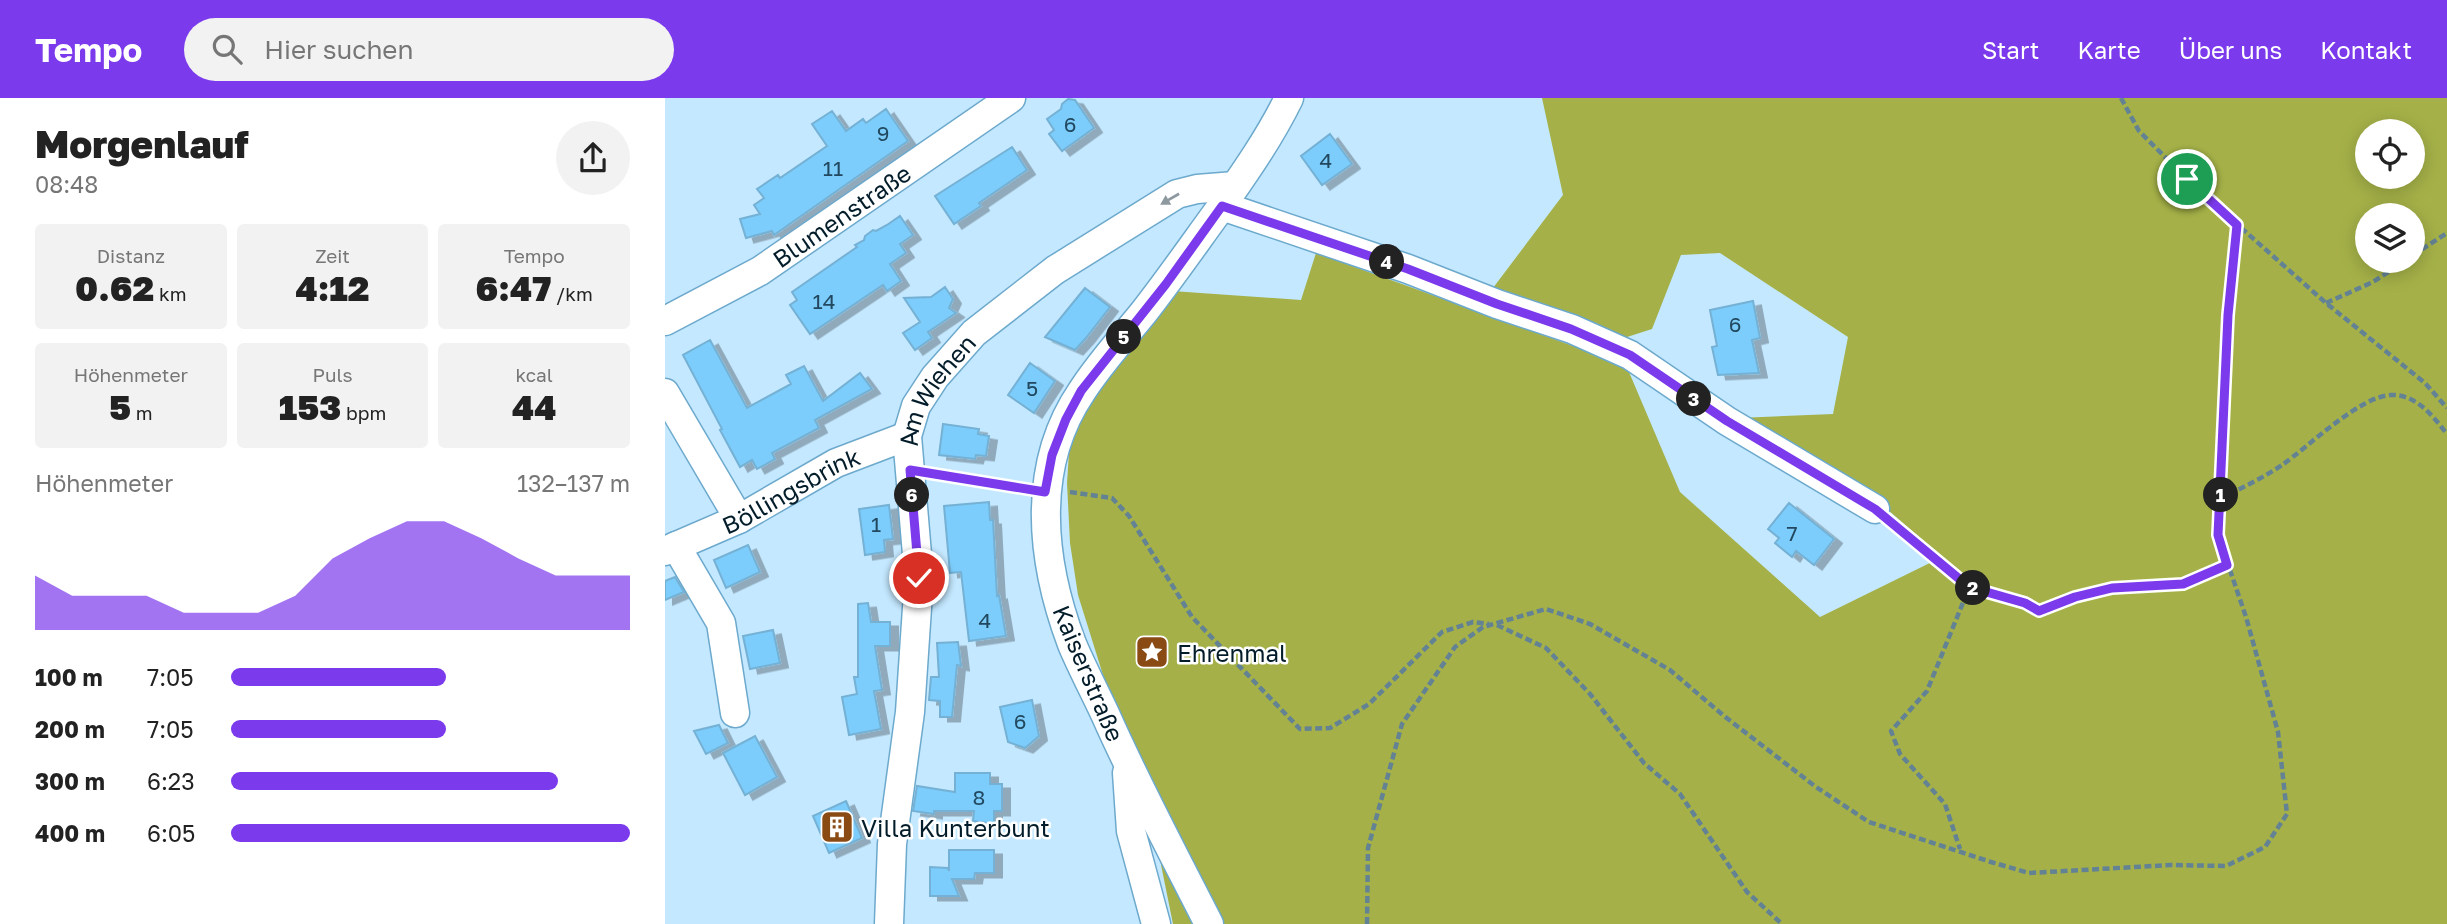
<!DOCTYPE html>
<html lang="de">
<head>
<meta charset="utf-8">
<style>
	body { margin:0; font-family:"Golos Text",sans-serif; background:#f2f2f2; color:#222; height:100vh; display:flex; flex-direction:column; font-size:26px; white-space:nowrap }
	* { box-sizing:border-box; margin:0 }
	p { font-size:23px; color:#767676 }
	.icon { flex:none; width:38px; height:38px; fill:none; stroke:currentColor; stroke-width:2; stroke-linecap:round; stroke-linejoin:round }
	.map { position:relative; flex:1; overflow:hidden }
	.sheet { display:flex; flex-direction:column; background:#fff; width:665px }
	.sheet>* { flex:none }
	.buttons { position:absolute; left:1690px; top:21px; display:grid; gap:14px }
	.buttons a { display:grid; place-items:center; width:70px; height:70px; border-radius:50%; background:#fff; box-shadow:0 4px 18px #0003; font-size:35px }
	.pin { position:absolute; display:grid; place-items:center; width:60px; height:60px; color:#fff; margin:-30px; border:4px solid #fff; border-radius:50%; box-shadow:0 2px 7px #0007 }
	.km { position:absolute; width:35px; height:35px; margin:-18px; border-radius:50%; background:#222; color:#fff; font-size:19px; line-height:35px; text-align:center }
	.round { display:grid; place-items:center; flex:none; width:74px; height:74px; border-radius:37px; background:#f2f2f2 }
	.summary { display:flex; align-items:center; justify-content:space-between; height:119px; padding:0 35px }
	h1 { font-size:38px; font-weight:800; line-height:52px }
	.figures { display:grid; grid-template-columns:repeat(3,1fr); gap:10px; height:119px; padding:7px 35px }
	.figures div { display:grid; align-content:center; border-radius:7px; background:#f2f2f2; text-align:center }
	.figures b { font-size:35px; font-weight:800 }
	.figures small { font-size:19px; font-weight:400 }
	.figures p { font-size:19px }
	.chart { height:196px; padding:14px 35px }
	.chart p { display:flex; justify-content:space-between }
	.chart svg { width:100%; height:126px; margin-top:7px; fill:#7c3aed; opacity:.7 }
	ul { padding:0 35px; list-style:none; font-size:23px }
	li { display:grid; grid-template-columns:112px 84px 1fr; align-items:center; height:52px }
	li i { height:18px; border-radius:9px; background:#7c3aed }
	header { display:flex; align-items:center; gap:42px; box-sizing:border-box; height:98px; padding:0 35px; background:#7c3aed; color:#fff }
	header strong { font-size:33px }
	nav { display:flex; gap:38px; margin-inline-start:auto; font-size:24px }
	.search { width:490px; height:63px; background:#f2f2f2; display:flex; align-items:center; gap:18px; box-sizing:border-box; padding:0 24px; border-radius:38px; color:#767676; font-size:26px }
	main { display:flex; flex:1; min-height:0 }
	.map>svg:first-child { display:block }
	.forest { fill:#a5b148; fill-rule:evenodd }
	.building { fill:#7bcdfc; stroke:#74b1d4; stroke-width:2; filter:url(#shadow) }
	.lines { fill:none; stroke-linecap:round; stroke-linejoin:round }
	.minor-casing { stroke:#6ca9cc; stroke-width:31 }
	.path { stroke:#638294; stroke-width:4.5; stroke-dasharray:7 3.5; stroke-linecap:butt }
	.minor { stroke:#fff; stroke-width:28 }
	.oneway { fill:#8e999f }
	.route-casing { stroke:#fff; stroke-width:14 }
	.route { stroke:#7c3aed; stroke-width:9 }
	.labels { text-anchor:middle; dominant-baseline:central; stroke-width:5; stroke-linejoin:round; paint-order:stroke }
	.number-label { font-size:21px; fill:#21485e }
	.street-label { font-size:24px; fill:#031c2a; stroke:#fff }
	.poi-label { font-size:24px; fill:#031c2a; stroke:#fff; text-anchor:start }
</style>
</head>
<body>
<header>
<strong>Tempo</strong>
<div class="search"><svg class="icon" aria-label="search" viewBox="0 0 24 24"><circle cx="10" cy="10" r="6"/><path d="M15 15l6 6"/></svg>Hier suchen</div>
<nav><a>Start</a><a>Karte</a><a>Über uns</a><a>Kontakt</a></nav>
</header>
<main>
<section class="sheet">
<div class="summary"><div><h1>Morgenlauf</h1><p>08:48</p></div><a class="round"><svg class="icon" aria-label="share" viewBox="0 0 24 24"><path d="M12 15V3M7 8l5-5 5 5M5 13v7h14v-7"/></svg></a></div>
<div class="figures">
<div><p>Distanz</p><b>0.62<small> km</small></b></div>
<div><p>Zeit</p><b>4:12</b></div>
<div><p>Tempo</p><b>6:47<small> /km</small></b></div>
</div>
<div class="figures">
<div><p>Höhenmeter</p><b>5<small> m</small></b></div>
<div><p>Puls</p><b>153<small> bpm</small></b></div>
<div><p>kcal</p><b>44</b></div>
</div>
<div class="chart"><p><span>Höhenmeter</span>132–137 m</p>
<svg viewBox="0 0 160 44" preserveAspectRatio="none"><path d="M0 44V25L10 32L20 32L30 32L40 38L50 38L60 38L70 32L80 19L90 12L100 6L110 6L120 12L130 19L140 25L150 25L160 25V44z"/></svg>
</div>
<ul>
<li><b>100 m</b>7:05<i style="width:54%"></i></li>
<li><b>200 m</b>7:05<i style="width:54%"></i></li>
<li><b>300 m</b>6:23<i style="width:82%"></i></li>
<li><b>400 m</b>6:05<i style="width:100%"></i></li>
</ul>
</section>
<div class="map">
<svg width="1782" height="826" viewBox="0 0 1782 826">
	<defs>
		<filter id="shadow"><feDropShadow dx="8" dy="4.5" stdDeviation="0" flood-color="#0004"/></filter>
	</defs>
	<rect width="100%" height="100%" fill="#c4e8ff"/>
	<path class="forest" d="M877,0H1782V826H508L474,658L443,593L413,497L405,445L402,385L404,354L412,325L426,301L507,193L636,202L651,155L961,267L1015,394L1155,519L1277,459L1215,405L1073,320L1168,316L1183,239L1055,155L1016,157L987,231L959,240L828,190L898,97ZM1703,33H1748V79H1703ZM1703,117H1748V163H1703Z"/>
	<path class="building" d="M403,1L410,2L429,30L397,53L384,36L389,32L382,21L396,11L397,6Z
		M221,11L243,43L109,137L107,133L81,140L75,121L95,116L89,107L99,100L92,91L113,77L115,80L162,48L147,26L167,13L181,33L198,21L201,25Z
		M665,36L687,66L657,87L636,58Z
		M347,49L362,72L314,105L316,108L289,126L270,98Z
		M235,118L248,137L235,146L241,155L225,166L236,183L222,193L218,187L145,236L125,207L132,202L127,194L192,149L190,147L199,142L200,138L208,132L211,133L222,127Z
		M280,189L288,201L284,210L291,215L263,234L267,240L250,252L238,235L255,224L239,200L266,199Z
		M420,190L445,209L421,240L410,252L380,239Z
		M1088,203L1095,240L1087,242L1094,275L1053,277L1047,249L1052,248L1045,212Z
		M45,242L82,310L126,286L121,277L139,268L158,303L195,275L207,291L150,322L154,330L107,355L110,361L92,371L87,362L75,369L55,332L57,331L18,257Z
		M365,265L390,283L369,315L343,297Z
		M278,326L314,331L313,336L324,338L321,358L311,357L310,361L274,357Z
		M324,404L325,422H328L332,498L334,497L341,538L304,543L296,474L285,475L279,408Z
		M1124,405L1169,441L1149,467L1131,453L1127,459L1110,445L1114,440L1103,431Z
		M224,407L228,441L219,442L220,454L200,457L194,411Z
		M83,447L95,474L61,490L49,462Z
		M10,479L19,494L0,502V483Z
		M203,505L206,524H225V548H210L217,592L209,593L216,631L184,637L177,599L192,596L189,579H193V506Z
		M108,532L115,565L85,571L78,538Z
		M293,544L296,568L292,567L287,619H275V603L264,602L266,579H274L272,545Z
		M367,602L374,638L360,650L343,644L335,609Z
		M54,627L63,645L41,656L29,633Z
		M90,638L112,679L80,697L58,655Z
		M290,675H325V686H337V713H329V726L308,723L309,713H269V716L248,713L252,688L290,694Z
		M181,703L197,740L164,755L148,718Z
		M284,752H329V775H310L309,781H287L294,798H265V769L283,770L284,773Z"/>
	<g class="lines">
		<defs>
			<g id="minor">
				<path d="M557,108L743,171L832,206L907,231L965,257L1062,323L1210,411"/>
				<path id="s1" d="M0,223L95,173L346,0"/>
				<path d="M0,295L74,421"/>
				<path d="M11,448L56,525L70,615"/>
				<path id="s2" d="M0,453L74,421L171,365L242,338"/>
				<path d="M462,675L466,733L491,826"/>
				<path id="s3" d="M224,826L227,746L245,614L254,480L242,338L251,308L270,279L309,235L390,172L512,96L532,91L570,88"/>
				<path d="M544,826C509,757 472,688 441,618C430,594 417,570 407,546C376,464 365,369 417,293C435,265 458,240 479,214C504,182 527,149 551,116C577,79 604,41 624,0"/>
			</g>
		</defs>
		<use href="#minor" class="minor-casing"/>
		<path class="path" d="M1456,0L1474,33L1530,89L1661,205L1760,285L1782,310
			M1748,157L1782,135
			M1661,205L1708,184L1740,163
			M270,376L358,390
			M405,394L447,400L464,418L527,519L635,631L665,630L704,606L777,534L808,524L824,526
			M1555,401C1576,390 1598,380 1617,367C1643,349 1695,298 1726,297C1751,296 1768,318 1782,336
			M1228,426L1304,490L1262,593L1226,633L1235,656L1280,706L1295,751
			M1304,490L1360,505L1374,513L1410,500L1447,490L1518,486L1562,467
			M832,527L881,550L925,596L979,665L1015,696L1082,794L1117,826
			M702,826L703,750L737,626L790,549L818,529L881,511L925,526L1005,572L1059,618L1151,689L1204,724L1326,764L1364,775L1506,767L1561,768L1600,749L1622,716L1613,634L1581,519L1553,437L1563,217L1572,127"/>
		<use href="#minor" class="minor"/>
	</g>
	<defs><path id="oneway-solid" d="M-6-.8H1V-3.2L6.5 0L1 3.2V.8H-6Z" transform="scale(1.75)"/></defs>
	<use class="oneway" href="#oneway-solid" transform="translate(505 101) rotate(150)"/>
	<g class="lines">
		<defs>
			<path id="route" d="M254,480L245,372L380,394L387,357L401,321L416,293L501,186L557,108L743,171L832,206L906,231L965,257L1062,323L1210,411L1304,489L1360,505L1374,513L1410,499L1447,490L1518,486L1562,467L1553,437L1563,217L1572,127L1522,81"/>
		</defs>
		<use href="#route" class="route-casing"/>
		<use href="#route" class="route"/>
	</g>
	<defs>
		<symbol id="sight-square" viewBox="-11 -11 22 22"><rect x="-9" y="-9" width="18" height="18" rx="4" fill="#8a4a14" stroke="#fff"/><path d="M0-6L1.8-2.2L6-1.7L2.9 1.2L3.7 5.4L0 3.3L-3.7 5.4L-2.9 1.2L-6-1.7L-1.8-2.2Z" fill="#fff"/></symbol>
		<symbol id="building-square" viewBox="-11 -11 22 22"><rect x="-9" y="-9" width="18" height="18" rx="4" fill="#8a4a14" stroke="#fff"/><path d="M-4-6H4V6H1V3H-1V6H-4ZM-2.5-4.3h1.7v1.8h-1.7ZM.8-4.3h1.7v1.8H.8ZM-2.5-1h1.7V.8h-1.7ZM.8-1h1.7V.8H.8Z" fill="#fff"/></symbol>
	</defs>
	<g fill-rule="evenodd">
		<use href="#sight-square" x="468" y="535" width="38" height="38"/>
		<use href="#building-square" x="153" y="710" width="38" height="38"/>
	</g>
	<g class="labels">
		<g class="number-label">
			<text x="405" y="26">6</text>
			<text x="218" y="35">9</text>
			<text x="661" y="62">4</text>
			<text x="168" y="70">11</text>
			<text x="159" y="203">14</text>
			<text x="1070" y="226">6</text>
			<text x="367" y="290">5</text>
			<text x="211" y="426">1</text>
			<text x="1127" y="435">7</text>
			<text x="320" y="522">4</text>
			<text x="355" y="623">6</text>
			<text x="314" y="699">8</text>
		</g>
		<g class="street-label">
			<text stroke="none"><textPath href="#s1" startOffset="206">Blumenstraße</textPath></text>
			<text stroke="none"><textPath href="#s3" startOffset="544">Am Wiehen</textPath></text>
			<text stroke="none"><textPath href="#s2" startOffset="140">Böllingsbrink</textPath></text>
			<text transform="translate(424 575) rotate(67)">Kaiserstraße</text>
		</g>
		<g class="poi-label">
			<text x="512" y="554">Ehrenmal</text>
			<text x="196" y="729">Villa Kunterbunt</text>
		</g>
	</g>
</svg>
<div class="buttons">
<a><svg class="icon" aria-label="locate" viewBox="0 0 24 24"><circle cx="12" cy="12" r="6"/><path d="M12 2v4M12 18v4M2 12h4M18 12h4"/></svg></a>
<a><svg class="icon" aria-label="layers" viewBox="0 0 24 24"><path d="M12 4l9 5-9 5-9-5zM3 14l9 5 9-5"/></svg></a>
</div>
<div class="pin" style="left:1522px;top:81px;background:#1e9e55"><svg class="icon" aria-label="arrive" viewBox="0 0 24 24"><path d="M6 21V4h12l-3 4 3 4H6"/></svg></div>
<div class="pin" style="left:254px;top:480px;background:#d93025"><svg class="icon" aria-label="check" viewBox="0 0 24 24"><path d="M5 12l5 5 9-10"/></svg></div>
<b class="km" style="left:1556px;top:397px">1</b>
<b class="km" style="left:1308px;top:490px">2</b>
<b class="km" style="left:1029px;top:301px">3</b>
<b class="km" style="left:722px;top:164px">4</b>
<b class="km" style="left:459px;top:239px">5</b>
<b class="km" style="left:247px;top:397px">6</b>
</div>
</main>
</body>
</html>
